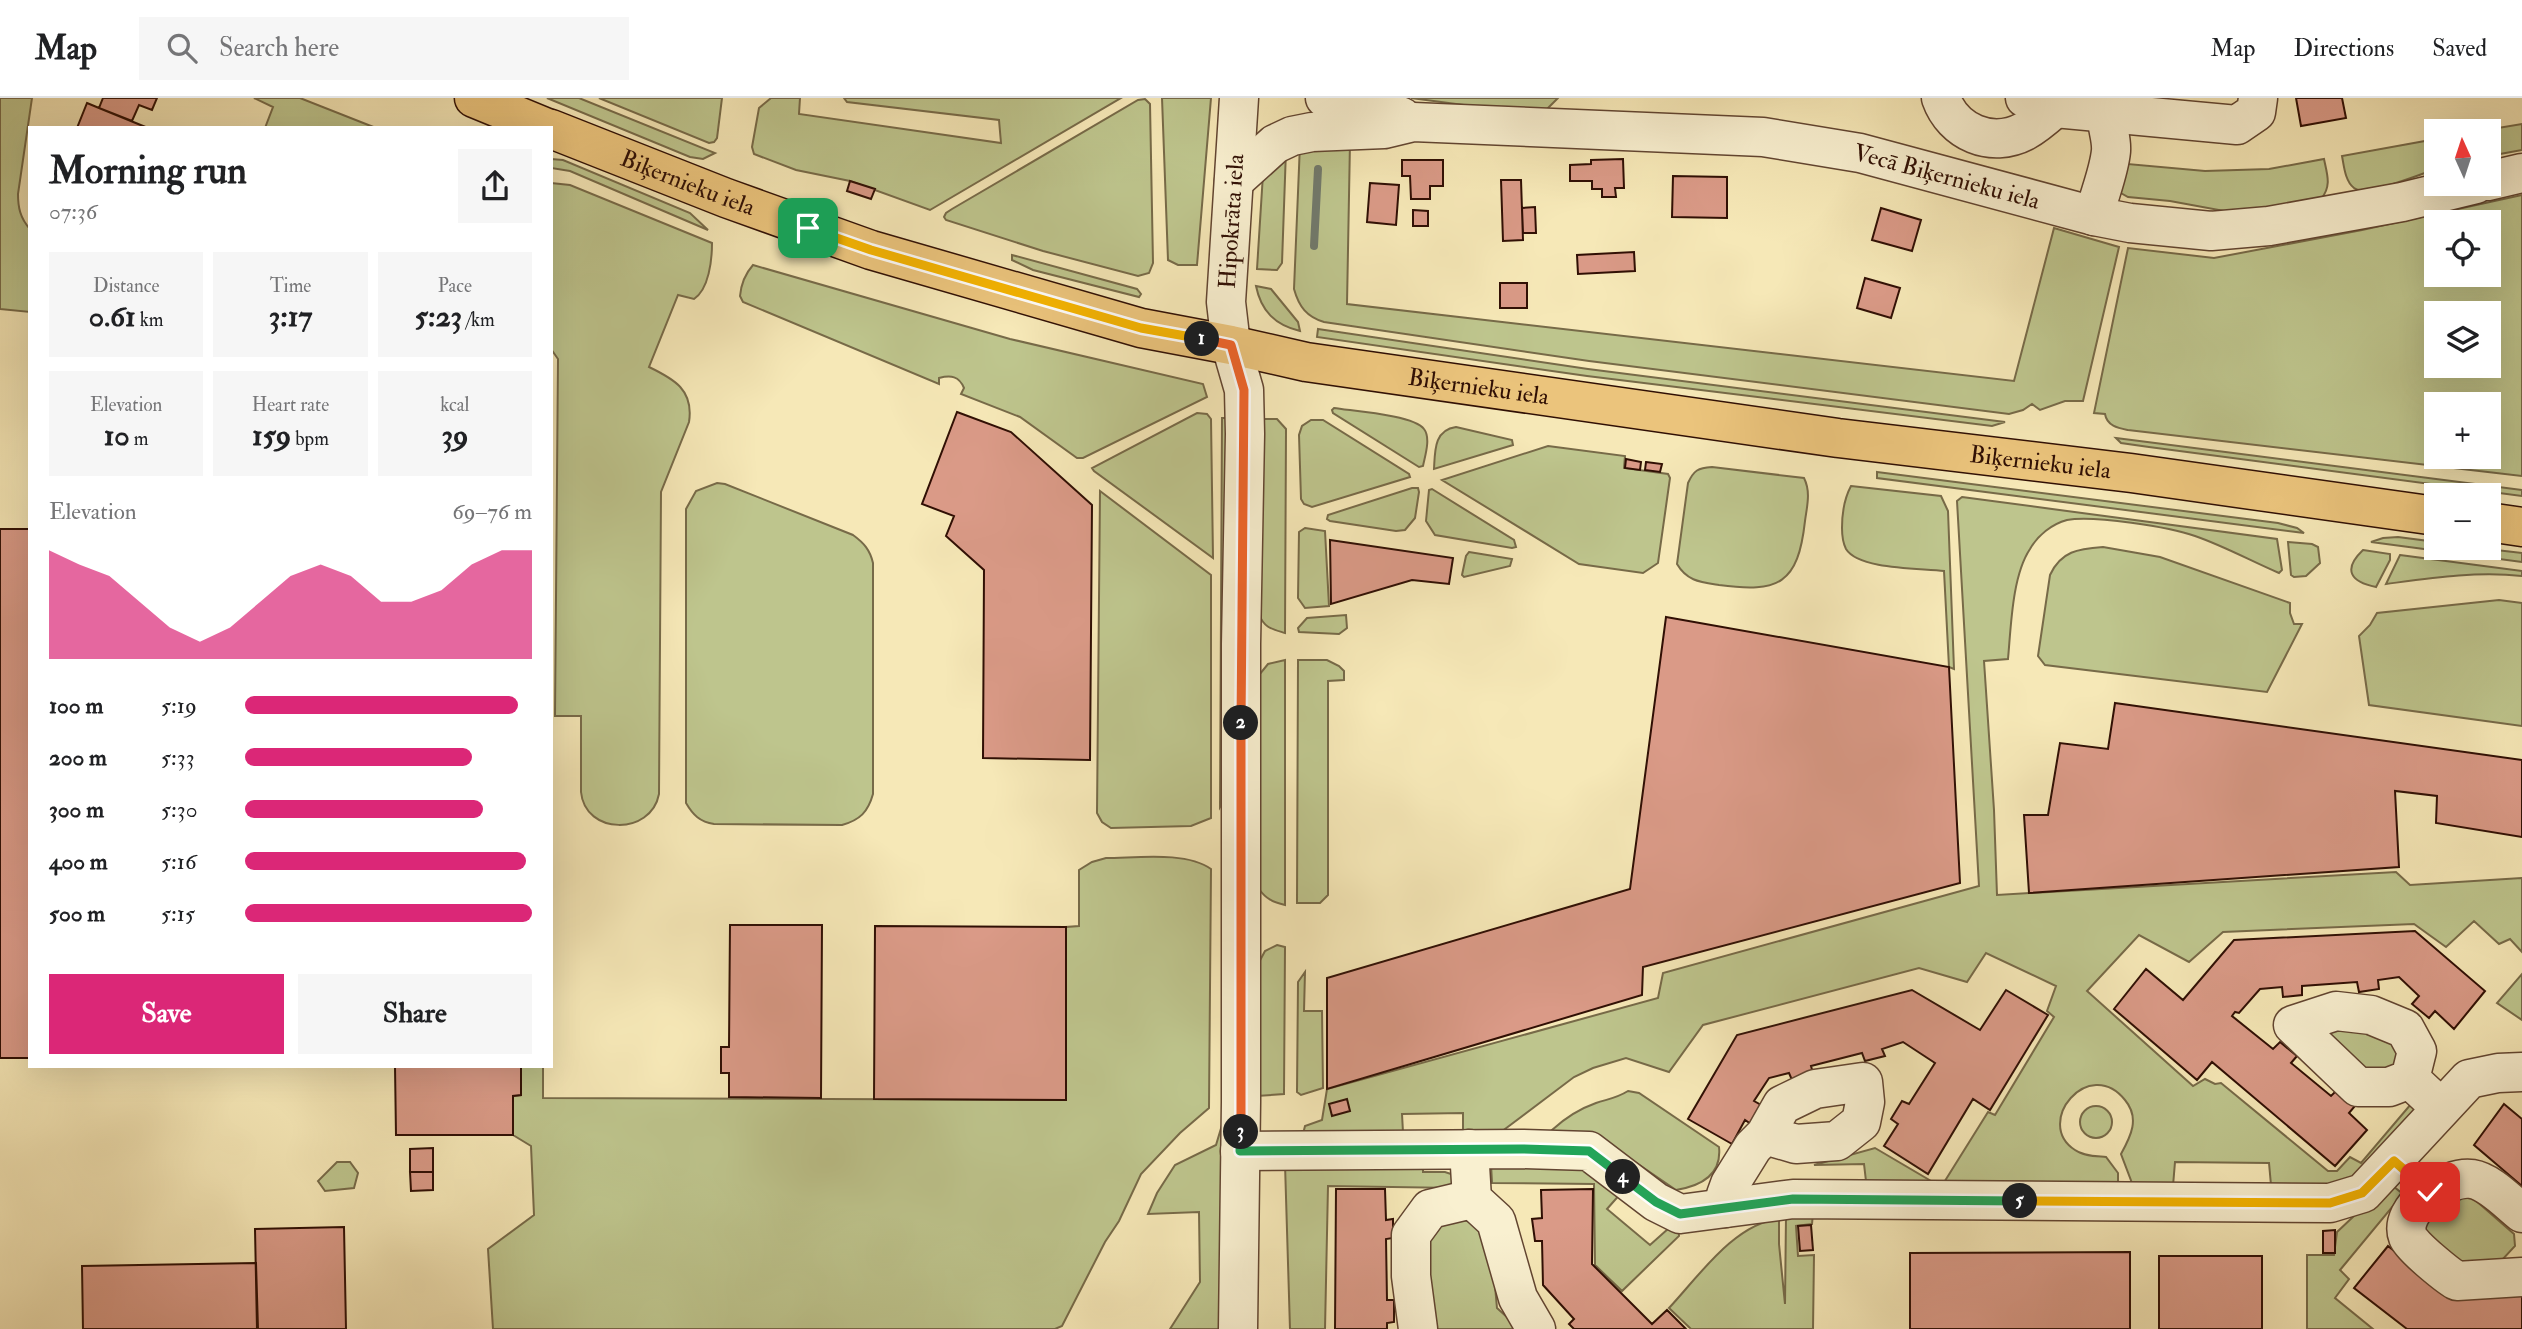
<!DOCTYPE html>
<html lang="en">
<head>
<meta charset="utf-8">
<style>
	body { margin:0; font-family:"IM FELL Double Pica",serif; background:#f6f6f6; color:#202124; height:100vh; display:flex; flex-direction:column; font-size:26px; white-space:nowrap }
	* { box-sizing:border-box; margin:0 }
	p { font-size:23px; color:#757577 }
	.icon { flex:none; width:38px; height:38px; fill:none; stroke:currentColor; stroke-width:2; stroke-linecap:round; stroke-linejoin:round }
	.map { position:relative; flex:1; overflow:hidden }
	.side { position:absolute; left:28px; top:28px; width:525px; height:942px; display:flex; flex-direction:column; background:#fff; border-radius:0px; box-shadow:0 7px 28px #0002 }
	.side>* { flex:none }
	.needle { width:46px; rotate:357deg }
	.controls { position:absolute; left:2424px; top:21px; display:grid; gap:14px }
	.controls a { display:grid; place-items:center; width:77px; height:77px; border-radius:0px; background:#fff; box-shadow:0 7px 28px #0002; font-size:35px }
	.pin { position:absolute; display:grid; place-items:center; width:60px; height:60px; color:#fff; margin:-30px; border-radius:14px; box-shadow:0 4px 10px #0006 }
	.km { position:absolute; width:35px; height:35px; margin:-18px; border-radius:50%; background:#222; color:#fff; font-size:19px; line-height:35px; text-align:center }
	.round { display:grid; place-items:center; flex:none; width:74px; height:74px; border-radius:0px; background:#f6f6f6 }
	.head { display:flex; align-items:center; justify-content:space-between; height:119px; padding:0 21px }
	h1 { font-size:38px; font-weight:800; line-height:52px }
	.figures { display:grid; grid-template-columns:repeat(3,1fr); gap:10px; height:119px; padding:7px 21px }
	.figures div { display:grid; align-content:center; border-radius:0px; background:#f6f6f6; text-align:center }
	.figures b { font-size:30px; font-weight:800 }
	.figures small { font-size:19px; font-weight:400 }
	.figures p { font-size:19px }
	.chart { height:196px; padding:14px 21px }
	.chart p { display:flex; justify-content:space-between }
	.chart svg { width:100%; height:126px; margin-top:7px; fill:#db2777; opacity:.7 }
	.cta { display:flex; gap:14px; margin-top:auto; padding:14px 21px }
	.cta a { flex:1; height:80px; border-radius:0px; background:#db2777; color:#fff; font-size:28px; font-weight:800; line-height:80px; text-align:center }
	.cta a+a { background:#f6f6f6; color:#202124 }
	ul { padding:0 21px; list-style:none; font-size:23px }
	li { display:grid; grid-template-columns:112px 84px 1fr; align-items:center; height:52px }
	li i { height:18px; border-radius:9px; background:#db2777 }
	header { display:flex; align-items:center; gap:42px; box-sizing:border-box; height:98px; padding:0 35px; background:#fff; border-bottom:2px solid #e0e0e0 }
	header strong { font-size:33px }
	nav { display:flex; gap:38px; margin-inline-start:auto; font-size:24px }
	.search { width:490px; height:63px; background:#f6f6f6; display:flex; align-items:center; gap:18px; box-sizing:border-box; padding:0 24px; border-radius:0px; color:#757577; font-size:26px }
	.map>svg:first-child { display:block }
	.green { fill:#bec58d; stroke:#776a48; stroke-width:2; fill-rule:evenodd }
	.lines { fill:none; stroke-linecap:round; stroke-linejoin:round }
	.stream { stroke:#71796b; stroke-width:8 }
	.building { fill:#da9a87; stroke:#300f04; stroke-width:2 }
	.minor-casing { stroke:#624531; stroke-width:41 }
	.major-casing { stroke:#300f04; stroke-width:41 }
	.minor { stroke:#f9f0d0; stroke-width:38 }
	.major { stroke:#ebc47c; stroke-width:38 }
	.split-1-casing { stroke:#fff; stroke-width:14 }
	.split-2-casing { stroke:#fff; stroke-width:14 }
	.split-3-casing { stroke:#fff; stroke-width:14 }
	.split-4-casing { stroke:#fff; stroke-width:14 }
	.split-5-casing { stroke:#fff; stroke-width:14 }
	.split-6-casing { stroke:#fff; stroke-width:14 }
	.split-1 { stroke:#f5b400; stroke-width:9 }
	.split-2 { stroke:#f0652b; stroke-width:9 }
	.split-3 { stroke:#f0652b; stroke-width:9 }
	.split-4 { stroke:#22a559; stroke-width:9 }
	.split-5 { stroke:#22a559; stroke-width:9 }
	.split-6 { stroke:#f5b400; stroke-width:9 }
	.labels { text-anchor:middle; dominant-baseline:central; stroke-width:7; stroke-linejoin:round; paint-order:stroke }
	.street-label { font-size:24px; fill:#300f04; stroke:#f9f0d0 }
</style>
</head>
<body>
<header>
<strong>Map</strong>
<div class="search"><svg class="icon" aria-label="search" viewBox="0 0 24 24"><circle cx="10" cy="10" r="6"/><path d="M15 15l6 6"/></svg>Search here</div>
<nav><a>Map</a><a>Directions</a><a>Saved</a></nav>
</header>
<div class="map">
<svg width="2522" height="1231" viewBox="0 0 2522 1231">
	<rect width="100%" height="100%" fill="#f6e8b7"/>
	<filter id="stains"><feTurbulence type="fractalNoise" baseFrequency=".00286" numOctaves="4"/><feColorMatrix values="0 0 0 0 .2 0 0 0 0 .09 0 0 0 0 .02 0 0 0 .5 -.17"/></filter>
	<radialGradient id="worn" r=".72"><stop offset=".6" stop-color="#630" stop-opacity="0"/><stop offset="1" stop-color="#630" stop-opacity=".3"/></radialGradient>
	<path class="green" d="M0,0H32L18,96C18,109 20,120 30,131V214L0,211Z
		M254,0H300L376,30H265L273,9Z
		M547,0H579L715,55L703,61L690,59Z
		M599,0H722L717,40L714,44L709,45Z
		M771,0H800L799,16L1001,45L999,22L847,4L844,0H1121L930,112L850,83L796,72L754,56L752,49L759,10Z
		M1162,0H1211L1197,167H1178L1168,162Z
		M1411,0H1558L1547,11L1531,16Z
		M1145,1L1150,6L1153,165L1149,175L1138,178L1043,153L946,122L944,119L946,115L952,111L1138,2Z
		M2522,26V52L2489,58L2488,33H2480Z
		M2436,41V71C2421,76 2366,99 2354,90C2345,83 2344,68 2342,58Z
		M1350,44L1347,206L2014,283L2054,130L2119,149L2083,303H2065L2040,312L2032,306L2023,312L2009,316L1589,263L1324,224C1307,219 1299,209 1294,191L1300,46Z
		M1286,52L1282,165L1277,172L1257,171L1263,76Z
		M551,61L563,62L690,115L708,132L570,73L551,70Z
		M2324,61C2327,76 2332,88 2321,101L2235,115L2170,103L2128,99L2119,94L2117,65L2205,73L2269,71Z
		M551,85L570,87L712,145C712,162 709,191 694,201L678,197L649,269C674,281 694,292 689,324L661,394L659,696C651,738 585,737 581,694V618H555L558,261L551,251Z
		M2522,97V378L2128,332C2118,330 2107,328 2105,316L2094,315L2128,150L2214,160L2362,132ZM2436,124H2488V177H2436ZM2436,215H2488V268H2436ZM2436,306H2488V359H2436Z
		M1012,157L1137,191L1141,196L1139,199L1033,172L1012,162Z
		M753,167L1010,241L1203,286L1207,299L1083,360H1077L1020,319L961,296L964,290C959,278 951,277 939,280V286L743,204L740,198C741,187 745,176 753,167Z
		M1256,188L1271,191L1298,224L1300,233C1275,227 1261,213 1256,188Z
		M1318,231L1588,271L2005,324L1992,328L1587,278L1317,239Z
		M1334,310C1352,313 1414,317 1424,331C1431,340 1425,358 1423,368L1419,369L1333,315L1332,312Z
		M1197,315L1207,316L1211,321L1213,460L1094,373L1092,370Z
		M1222,320H1229L1223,704L1220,709Z
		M1259,321H1277L1286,331L1285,535C1272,531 1264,530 1259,516Z
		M1311,322H1323L1409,376L1410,379L1312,409L1304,406L1301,401L1299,337L1302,328Z
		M1456,329L1512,342L1513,347L1434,371C1435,353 1434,332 1456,329Z
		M2116,340L2522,392V398L2149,349L2121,345Z
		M1548,348L1625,358L1624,370L1668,376L1670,380L1658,465L1643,475L1579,466L1442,382Z
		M1712,369L1804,380C1811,394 1807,408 1805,423C1798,486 1779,495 1719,487C1700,484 1687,483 1677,466L1688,385C1694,372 1698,370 1712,369Z
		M1877,374L2278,425L2297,430L2304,435L1877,380Z
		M717,385L725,386L853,437C864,445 870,452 873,465V696C868,714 860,722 842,727L714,726C700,724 693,717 686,705V411L696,393Z
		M1851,388L1941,398L1948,413L1954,571L1949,569L1944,473C1921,470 1859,472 1846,451C1843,445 1842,436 1842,430C1842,414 1844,401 1851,388Z
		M1412,390H1418L1419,394L1415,420L1405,432L1396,433L1330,423L1327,421L1328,417Z
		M1432,391L1514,442L1516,449L1512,450L1435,437L1426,423L1429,392Z
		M1100,393L1211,477V720L1191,728L1111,730L1102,724L1097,715Z
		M1962,399L2277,441L2282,472L2279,475C2251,463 2224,448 2195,438C2170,429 2093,417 2067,422C2052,426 2038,437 2030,451C2012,478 2011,529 2008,561L1984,563L1994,712L1997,797L2396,774L2410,787L2522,780V854L2510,841L2499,846L2474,823L2446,849L2414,826L2223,834L2189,864L2139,837L2087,893L2193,988L2205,981L2215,986L2221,985L2328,1073H2337L2350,1059L2361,1065L2411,1006L2418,1013L2346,1089L2271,1087L2269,1065L2175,1064L2173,1088L2132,1085L2121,1056C2131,1038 2140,1020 2125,1002C2089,957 2033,1025 2075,1052C2083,1058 2096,1058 2106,1059L2118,1075V1084L2103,1087L1943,1086L1988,1014L1995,1017L2054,919L2047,913L2056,888L1986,855L1967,884L1919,870L1703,927L1669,974L1626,960L1593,970L1574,979L1501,1034H1463V1015L1402,1016L1403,1034L1307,1036L1304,1032L1305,1028L1322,1022L1327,991L1658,900L1663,875L1979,788L1957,403Z
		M1305,430L1325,433L1329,508L1305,510L1298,500L1299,434Z
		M2398,439L2436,444V450H2479L2522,455V464L2371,444L2383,440Z
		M2288,444L2312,446L2318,449L2320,465L2306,478L2294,479L2291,477Z
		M2103,449L2160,459L2290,505V515L2294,526H2302L2267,594L2045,567L2038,558L2050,477C2061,453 2078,451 2103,449Z
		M2363,452L2390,456V462L2376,489C2351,484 2342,472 2363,452Z
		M1469,454L1512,461L1510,468L1464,479L1462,477L1466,458Z
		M2400,457L2522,473V478C2476,473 2431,480 2386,486Z
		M2499,502L2522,505V628L2369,607L2359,538L2370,527L2377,515Z
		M1346,517L1347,530L1339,536L1299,534L1298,530L1307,520Z
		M1285,562V807C1273,804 1266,801 1259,791V577L1268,566Z
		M1298,562H1327L1339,568L1344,573V582L1328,583V797L1320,805H1297Z
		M1106,760C1136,760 1186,753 1211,771L1209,1010L1180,1035L1141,1076L1119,1123L1105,1144L1062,1228L1055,1231H493L488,1151L534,1117L531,1048L513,1037V998L521,997V968H543V1000L1065,1002L1066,829L1079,828V772L1092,764Z
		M1277,847L1285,849L1284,996L1257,998V868L1265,853Z
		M1305,874L1304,913H1322L1323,990L1301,997L1297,994L1298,884Z
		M2522,876V922L2497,905Z
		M2375,926L2403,955L2387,975L2366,977L2317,940L2325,929Z
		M1628,993L1639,995L1719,1049C1722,1077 1701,1088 1676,1092L1597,1038L1555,1036L1552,1032C1565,1020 1579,1011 1596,1005C1608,1001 1617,1000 1628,993Z
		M2080 1024a16 16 0 1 1 32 0a16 16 0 1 1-32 0Z
		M1225,1017V1231H1170L1200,1184L1199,1114L1148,1116L1157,1095L1175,1067L1216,1047Z
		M1875,1050L1931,1083H1866L1864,1066L1814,1067Z
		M337,1064H350L358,1075L354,1090L325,1093L318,1083Z
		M1285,1066H1423V1074H1445L1457,1078L1456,1090L1328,1088L1325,1231H1290Z
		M1491,1066L1581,1067L1622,1094L1607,1111L1650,1147L1669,1130H1678L1679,1138L1622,1193L1595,1167L1594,1086L1492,1085Z
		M2389,1085L2403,1096L2340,1172L2349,1181L2335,1200L2373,1231H2307V1157H2334L2337,1134Z
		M2453,1093L2466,1094L2514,1136L2515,1148L2489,1176H2471L2423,1140L2426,1124Z
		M1813,1115L1812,1126L1796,1128L1798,1158L1814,1157L1813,1231H1691L1669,1210C1698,1179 1735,1125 1779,1121V1146L1785,1206L1786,1118Z
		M1444,1122L1481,1123L1492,1154L1497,1210L1520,1231H1432L1420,1139Z"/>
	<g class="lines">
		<path class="stream" d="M1314,148L1318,71"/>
	</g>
	<path class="building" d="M103,0H157L152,12L139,7L132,23L99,10Z
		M2296,0H2342L2346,20L2301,28Z
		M87,5L99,10L148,30H77Z
		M1623,61L1624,90H1615L1616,99H1602V91H1592V83H1570V67L1591,66V62Z
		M1402,62H1443V88H1430V101H1411L1410,78H1402Z
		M1673,78L1727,79V120L1672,119Z
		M1501,82H1521L1523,142L1503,143Z
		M850,83L875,91L871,101L847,93Z
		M1370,85L1399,87L1396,127L1367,124Z
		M1535,109L1536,135H1523L1522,110Z
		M1881,110L1921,122L1912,153L1872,142Z
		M1413,112L1428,113V128H1413Z
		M1634,154L1635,173L1578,176L1577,157Z
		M1865,180L1900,190L1891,220L1857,210Z
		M1500,185H1527V210H1500Z
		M957,314L1011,334L1092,407L1090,662L983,660L984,472L946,438L954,418L922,406Z
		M1626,361L1641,364L1640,372L1625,370Z
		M1646,364L1662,366L1660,374L1645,372Z
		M0,431H30V960H0Z
		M1330,442L1453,460L1449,486L1412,482L1331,506Z
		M1666,519L1949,569L1960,785L1643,869L1642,897L1327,991V880L1630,791Z
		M2115,605L2522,662V739L2436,725L2437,698L2395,693L2399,769L2029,795L2024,717H2048L2060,645L2108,651Z
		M730,827H822L821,1000L729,999V975H721V949H729Z
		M875,828L1066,829V1002L874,1001Z
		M2415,833L2485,893L2454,931L2435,913L2429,920L2412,906L2419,898L2399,879L2378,882L2379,891L2359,894L2357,884L2302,888V897L2283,899L2282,889L2260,891L2239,915L2235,914L2232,918L2273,951L2280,944L2297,958L2291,965L2331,998L2336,993L2355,1008L2349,1015L2367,1032L2335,1068L2212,964L2197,982L2114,911L2146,871L2183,902L2234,842Z
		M1912,892L1980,932L2006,892L2048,917L1990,1012L1973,1001L1928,1076L1884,1048L1898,1026L1891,1021L1902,1003L1909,1006L1935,965L1903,944L1882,951L1885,958L1865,963L1862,955L1811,968L1813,975L1792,982L1789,975L1769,980L1754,1003L1761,1007L1751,1026L1745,1022L1732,1046L1688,1021L1737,937Z
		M395,968H521V997L513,998V1037H396Z
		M1347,1001L1350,1013L1332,1018L1329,1006Z
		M2504,1006L2522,1021V1088L2474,1047Z
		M433,1050V1074H410V1051Z
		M410,1074H433V1092L411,1093Z
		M1336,1091H1385L1386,1122L1393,1121V1140L1386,1141L1387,1202H1394V1224L1387,1225V1231H1335Z
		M1593,1091L1592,1166L1652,1226L1667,1212L1686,1231H1574L1569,1226L1574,1221L1543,1187L1542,1143H1535L1532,1121L1542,1120L1541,1092Z
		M1811,1127L1813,1152L1800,1153L1798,1128Z
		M344,1129L346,1231H257L255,1131Z
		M2335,1132V1155H2323V1133Z
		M2388,1148L2444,1193L2522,1189V1231H2407L2354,1190Z
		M2130,1154V1231H1910V1155Z
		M2159,1158H2262V1231H2159Z
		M256,1165L258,1231H83L82,1168Z"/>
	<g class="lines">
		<defs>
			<g id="minor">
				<path d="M1325,0L1381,10L1402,19"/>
				<path d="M1941,0C1953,34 1991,51 2025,33C2036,27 2046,18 2055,10"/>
				<path d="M2025,0L2055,10L2237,27L2256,14L2258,0"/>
				<path id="s1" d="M1234,83L1275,46L1292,38L1312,34L1384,31L1413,24L1763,39L1860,55L2094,118L2130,125L2211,133L2269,128L2402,104L2476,86"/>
				<path d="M2488,83L2522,75"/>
				<path d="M2094,118C2099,97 2109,74 2111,53C2112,39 2106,29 2107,15"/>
				<path d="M2410,981L2389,989H2358L2293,927L2336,913L2371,917L2405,931L2417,953L2410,981L2440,1009"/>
				<path d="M1469,1051L1472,1101L1496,1123L1518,1200L1536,1231"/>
				<path d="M1240,1053L1522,1051L1589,1053L1656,1104L1680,1116L1793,1101L2330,1105L2363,1095L2469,981L2498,975L2522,974"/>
				<path d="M1725,1110L1726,1097L1730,1086L1753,1049L1765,1037L1782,1007L1815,991L1863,984L1865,1004L1861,1024L1837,1043L1796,1046L1765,1037"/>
				<path d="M2522,1115C2508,1104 2490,1084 2472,1081C2447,1077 2397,1111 2408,1139C2411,1148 2448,1178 2457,1183L2522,1179"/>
				<path id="s2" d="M1238,1231L1241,1004V546L1245,336L1244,292L1231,247L1226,204L1239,0"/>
				<path d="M1418,1231L1411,1178V1137L1430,1111L1472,1101"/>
			</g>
			<g id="major">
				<path d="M474,0L547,30"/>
				<path id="s3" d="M551,31L726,100L871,152L1141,230L1231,247L1306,264L1838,340L2131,375L2436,418"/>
				<path d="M2488,424L2522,429"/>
			</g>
		</defs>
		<use href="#minor" class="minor-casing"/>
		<use href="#major" class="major-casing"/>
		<use href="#minor" class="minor"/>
		<use href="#major" class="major"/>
	</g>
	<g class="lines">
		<defs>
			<path id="split-1" d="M808,130L871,152L1141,230L1202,241"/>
			<path id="split-2" d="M1202,241L1231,247L1244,292L1241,625"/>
			<path id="split-3" d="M1241,1034V625"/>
			<path id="split-4" d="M1241,1034L1240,1053L1522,1051L1589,1053L1623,1079"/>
			<path id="split-5" d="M1623,1079L1656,1104L1680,1116L1793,1101L2020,1103"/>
			<path id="split-6" d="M2020,1103L2330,1105L2362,1095L2394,1063L2430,1094"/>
		</defs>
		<use href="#split-1" class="split-1-casing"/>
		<use href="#split-2" class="split-2-casing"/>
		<use href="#split-3" class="split-3-casing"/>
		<use href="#split-4" class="split-4-casing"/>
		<use href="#split-5" class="split-5-casing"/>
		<use href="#split-6" class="split-6-casing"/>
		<use href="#split-1" class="split-1"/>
		<use href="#split-2" class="split-2"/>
		<use href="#split-3" class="split-3"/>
		<use href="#split-4" class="split-4"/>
		<use href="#split-5" class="split-5"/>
		<use href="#split-6" class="split-6"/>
	</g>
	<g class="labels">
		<g class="street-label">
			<text stroke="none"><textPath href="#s1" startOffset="735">Vecā Biķernieku iela</textPath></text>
			<text stroke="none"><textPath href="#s3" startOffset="147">Biķernieku iela</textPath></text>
			<text stroke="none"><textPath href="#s2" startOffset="1110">Hipokrāta iela</textPath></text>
			<text stroke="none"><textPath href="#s3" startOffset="966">Biķernieku iela</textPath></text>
			<text stroke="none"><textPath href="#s3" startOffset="1533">Biķernieku iela</textPath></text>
		</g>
	</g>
	<rect width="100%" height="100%" filter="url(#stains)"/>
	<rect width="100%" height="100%" fill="url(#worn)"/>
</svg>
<div class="controls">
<a><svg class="needle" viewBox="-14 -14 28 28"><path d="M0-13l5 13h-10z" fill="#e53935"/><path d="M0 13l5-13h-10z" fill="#757577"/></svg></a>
<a><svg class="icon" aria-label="locate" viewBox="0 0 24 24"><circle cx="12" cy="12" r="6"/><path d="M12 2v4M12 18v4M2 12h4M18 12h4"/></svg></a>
<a><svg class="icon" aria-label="layers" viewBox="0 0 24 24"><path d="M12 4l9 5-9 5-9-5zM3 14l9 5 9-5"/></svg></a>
<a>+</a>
<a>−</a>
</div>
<div class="pin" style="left:808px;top:130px;background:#1e9e55"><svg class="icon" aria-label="arrive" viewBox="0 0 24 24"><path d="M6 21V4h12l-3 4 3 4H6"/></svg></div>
<div class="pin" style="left:2430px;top:1094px;background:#d93025"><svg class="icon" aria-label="check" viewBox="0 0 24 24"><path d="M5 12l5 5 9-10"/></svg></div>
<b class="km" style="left:1202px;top:241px">1</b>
<b class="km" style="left:1241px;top:625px">2</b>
<b class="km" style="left:1241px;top:1034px">3</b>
<b class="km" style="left:1623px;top:1079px">4</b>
<b class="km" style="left:2020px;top:1103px">5</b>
<section class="side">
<div class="head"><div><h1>Morning run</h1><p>07:36</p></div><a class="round"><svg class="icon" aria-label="share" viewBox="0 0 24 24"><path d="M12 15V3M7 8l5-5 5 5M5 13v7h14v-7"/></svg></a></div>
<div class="figures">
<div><p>Distance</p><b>0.61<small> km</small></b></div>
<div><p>Time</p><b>3:17</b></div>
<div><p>Pace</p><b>5:23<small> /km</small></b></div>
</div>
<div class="figures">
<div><p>Elevation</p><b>10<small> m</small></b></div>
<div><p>Heart rate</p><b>159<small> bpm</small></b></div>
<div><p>kcal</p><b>39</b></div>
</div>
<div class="chart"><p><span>Elevation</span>69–76 m</p>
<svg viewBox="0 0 160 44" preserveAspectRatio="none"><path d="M0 44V6L10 11L20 15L30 24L40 33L50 38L60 33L70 24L80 15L90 11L100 15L110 24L120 24L130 20L140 11L150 6L160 6V44z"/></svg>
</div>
<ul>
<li><b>100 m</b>5:19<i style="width:95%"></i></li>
<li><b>200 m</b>5:33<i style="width:79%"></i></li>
<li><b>300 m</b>5:30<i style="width:83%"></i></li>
<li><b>400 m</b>5:16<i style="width:98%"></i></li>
<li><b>500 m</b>5:15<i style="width:100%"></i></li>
</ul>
<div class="cta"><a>Save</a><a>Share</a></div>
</section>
</div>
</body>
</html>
